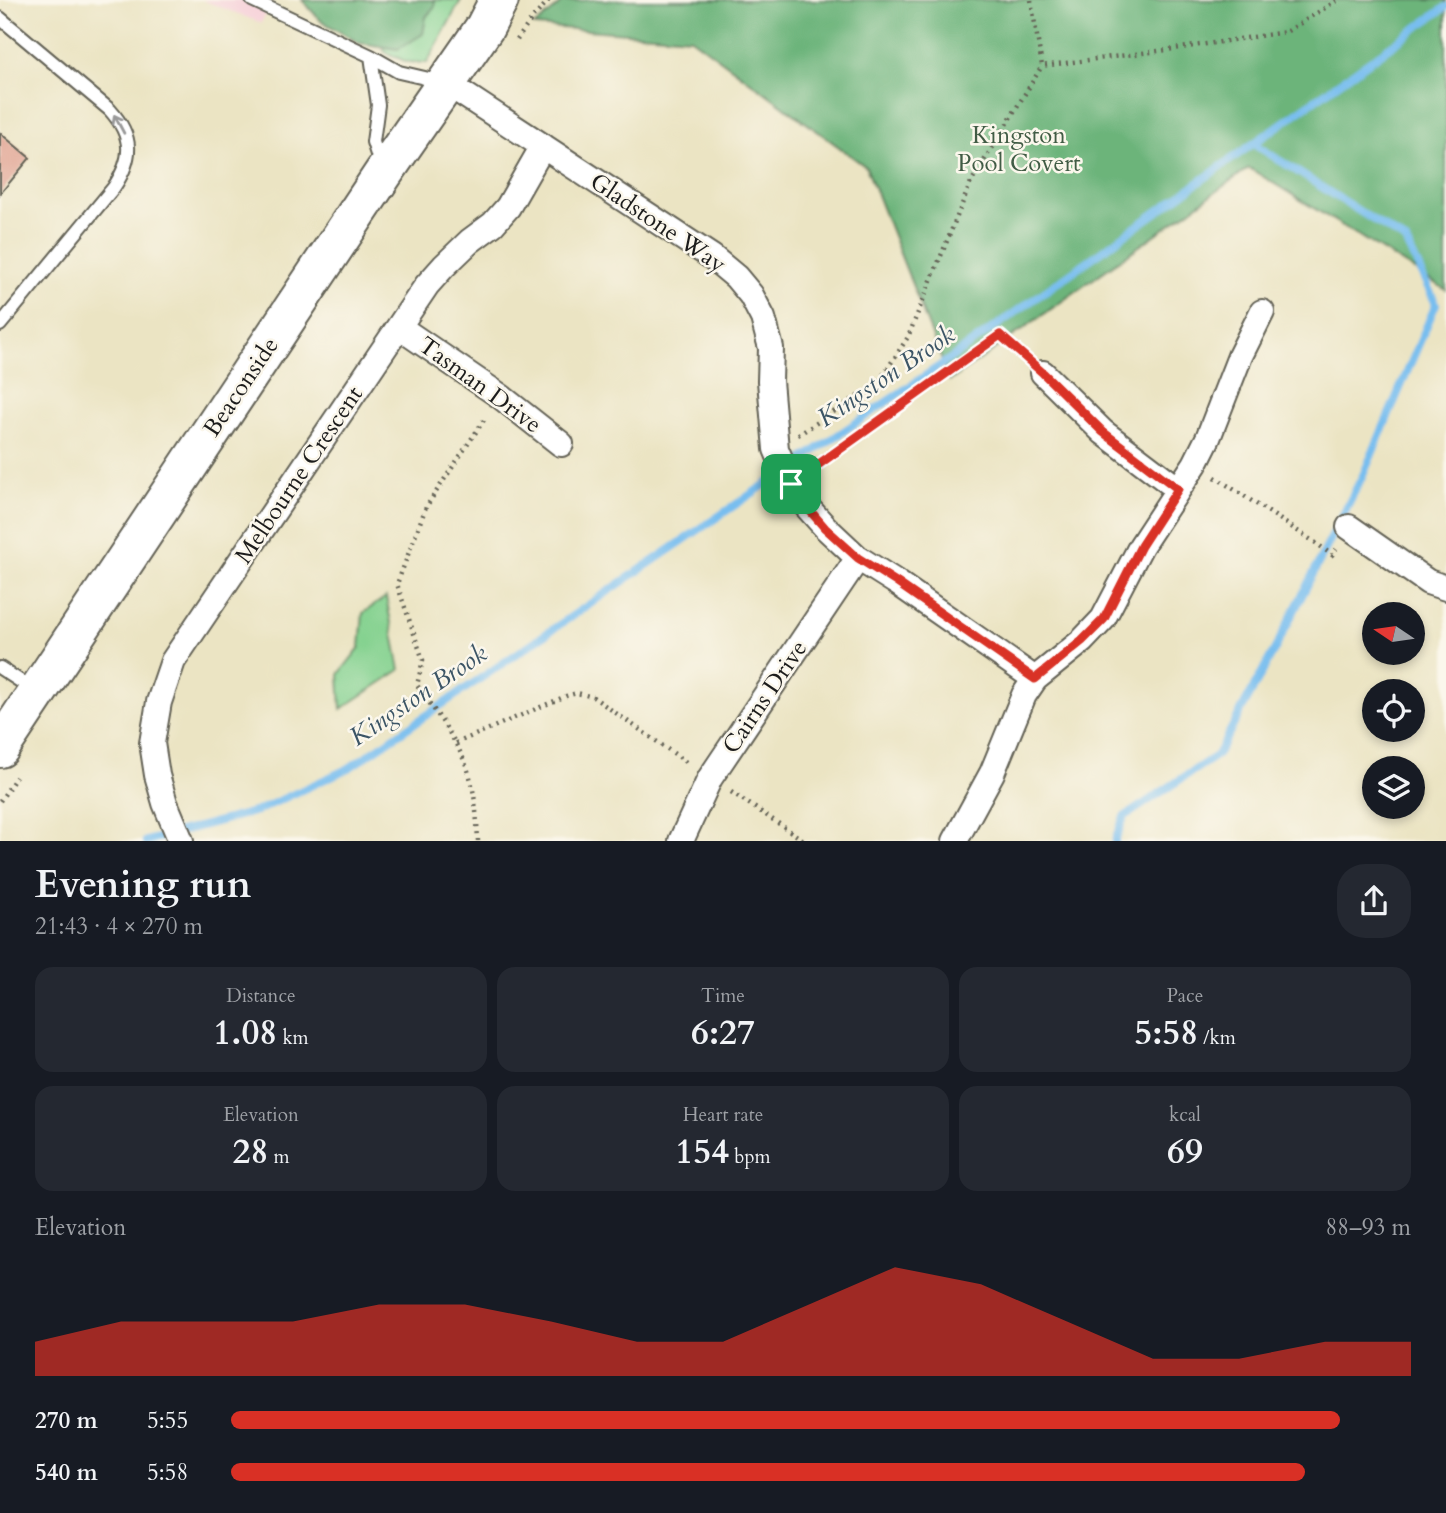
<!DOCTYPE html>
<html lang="en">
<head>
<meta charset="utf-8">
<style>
	body { margin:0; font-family:Cardo,serif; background:#242831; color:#f1f3f6; height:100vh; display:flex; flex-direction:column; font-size:26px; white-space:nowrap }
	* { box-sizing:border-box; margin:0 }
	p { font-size:23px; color:#9ea1a6 }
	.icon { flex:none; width:38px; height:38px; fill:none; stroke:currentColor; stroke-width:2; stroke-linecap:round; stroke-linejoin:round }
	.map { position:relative; height:841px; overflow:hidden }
	.side { display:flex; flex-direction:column; background:#171b24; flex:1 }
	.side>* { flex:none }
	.needle { width:46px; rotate:283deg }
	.tools { position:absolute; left:1362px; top:602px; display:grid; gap:14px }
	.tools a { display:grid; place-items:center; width:63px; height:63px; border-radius:50%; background:#171b24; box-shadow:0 4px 10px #0003; font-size:35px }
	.pin { position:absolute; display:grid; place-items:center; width:60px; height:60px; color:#fff; margin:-30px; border-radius:14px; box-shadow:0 4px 10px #0006 }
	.round { display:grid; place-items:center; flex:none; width:74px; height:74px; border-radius:28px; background:#242831 }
	.headline { display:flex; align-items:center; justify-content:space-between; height:119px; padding:0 35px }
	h1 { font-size:38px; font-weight:600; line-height:52px }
	.stats { display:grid; grid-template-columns:repeat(3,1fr); gap:10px; height:119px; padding:7px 35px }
	.stats div { display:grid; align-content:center; border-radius:18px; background:#242831; text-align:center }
	.stats b { font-size:35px; font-weight:600 }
	.stats small { font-size:19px; font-weight:400 }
	.stats p { font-size:19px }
	.chart { height:196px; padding:14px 35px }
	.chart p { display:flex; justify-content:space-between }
	.chart svg { width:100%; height:126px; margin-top:7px; fill:#d93025; opacity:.7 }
	ul { padding:0 35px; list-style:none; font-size:23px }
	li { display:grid; grid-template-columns:112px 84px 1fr; align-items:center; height:52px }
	li i { height:18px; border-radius:9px; background:#d93025 }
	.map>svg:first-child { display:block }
	.built { fill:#f6cfd8 }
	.green { fill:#85d290; stroke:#507756; stroke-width:2 }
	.forest { fill:#6cb47a; stroke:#44684b; stroke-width:2 }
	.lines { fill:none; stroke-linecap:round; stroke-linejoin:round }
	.stream { stroke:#78beef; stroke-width:8 }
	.building { fill:#de9b89 }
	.service-casing { stroke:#646256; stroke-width:16 }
	.minor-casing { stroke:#646256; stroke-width:28 }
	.trunk-casing { stroke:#646256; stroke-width:42 }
	.path { stroke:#646256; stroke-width:4.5; stroke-dasharray:2 5; stroke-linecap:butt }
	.service { stroke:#fff; stroke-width:12 }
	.minor { stroke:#fff; stroke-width:24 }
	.trunk { stroke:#fff; stroke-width:38 }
	.oneway { stroke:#999 }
	.route-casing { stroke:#fff; stroke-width:14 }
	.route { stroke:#d93025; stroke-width:9 }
	.labels { text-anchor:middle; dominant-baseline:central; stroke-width:5; stroke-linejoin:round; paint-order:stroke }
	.park-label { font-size:24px; fill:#415c45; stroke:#fbf7ec }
	.street-label { font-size:24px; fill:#1c1c1c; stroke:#fbf7ec }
	.water-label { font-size:26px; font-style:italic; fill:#3c5566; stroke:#fbf7ec }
</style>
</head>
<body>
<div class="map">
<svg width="1446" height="841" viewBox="0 0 1446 841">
	<rect width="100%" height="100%" fill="#fbf7ec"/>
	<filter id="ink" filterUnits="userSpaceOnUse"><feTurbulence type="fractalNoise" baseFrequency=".0143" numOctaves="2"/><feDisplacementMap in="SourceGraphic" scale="14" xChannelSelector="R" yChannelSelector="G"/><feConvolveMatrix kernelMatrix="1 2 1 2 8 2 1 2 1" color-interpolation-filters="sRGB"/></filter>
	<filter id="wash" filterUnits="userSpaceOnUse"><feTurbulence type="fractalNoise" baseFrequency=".00686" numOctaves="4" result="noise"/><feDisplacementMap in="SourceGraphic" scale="28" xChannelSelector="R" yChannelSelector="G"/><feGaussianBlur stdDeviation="1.57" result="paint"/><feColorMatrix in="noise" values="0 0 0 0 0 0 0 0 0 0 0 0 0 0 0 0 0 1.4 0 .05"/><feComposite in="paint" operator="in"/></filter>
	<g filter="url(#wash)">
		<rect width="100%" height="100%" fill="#ebe4c3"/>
		<path class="built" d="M202,0H273L261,23Z"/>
		<path class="green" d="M434,0H461L427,63L407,62L385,52L383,47L398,49L435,6Z
			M386,597L400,670L341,709L339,674L360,647L363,613Z"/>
		<path class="forest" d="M302,0H434L435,6L426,17L423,34L398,49L359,43L320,20Z
			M592,0H1446V290L1249,168L950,381L866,167L691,38L534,26L563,2Z"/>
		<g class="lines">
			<path class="stream" d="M146,841L257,811L349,768L951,358L1446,7
				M1115,841L1124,817L1217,755L1277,645L1364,473L1436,304L1406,241L1254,144"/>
		</g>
		<g id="blocks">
			<path class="building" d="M0,133L30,158L0,194Z"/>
		</g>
	</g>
	<g filter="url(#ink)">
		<use href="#blocks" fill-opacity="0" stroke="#646256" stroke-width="2"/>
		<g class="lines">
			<defs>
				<path id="service" d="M252,0L371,56L378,105L373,142L380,164
					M0,18L110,110C134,137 133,158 114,187L0,325
					M371,56L399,72L442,82
					M0,668L20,681L37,688"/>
				<path id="minor" d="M448,84L712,257L736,277L751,295L763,318L771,348L770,381L776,449L791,484L800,499L826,528L858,558L896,582L1035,679
					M399,327L500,396L561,444
					M1043,373L1103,432L1178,489
					M1349,527L1428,582L1446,588
					M181,841L165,803L157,775L152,743L159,702L173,661L427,285L444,266L470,241L493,224L508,207L543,146
					M681,841L710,778L858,558
					M955,841L992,773L1024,695L1035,679L1082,641L1103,619L1141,546L1195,464L1208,438L1240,356L1262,312"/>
				<path id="trunk" d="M0,748L383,174L485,27L499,0"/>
			</defs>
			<use href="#service" class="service-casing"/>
			<use href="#minor" class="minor-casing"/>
			<use href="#trunk" class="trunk-casing"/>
			<path class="path" d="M1031,0L1042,66L1174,49L1286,32L1338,0
				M517,40L531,20L549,0
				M798,435L878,383L908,337L971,182L1042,66
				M811,470L1000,335L1027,358
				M1215,477L1316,543L1332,555L1336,549
				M456,743L566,696L577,693L593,697L689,764
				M731,792L805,841
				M0,801L16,777
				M478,841C477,821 476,801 471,781C464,749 436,713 417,685L423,660L397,584L426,507L486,417"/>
			<use href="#service" class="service"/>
			<use href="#minor" class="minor"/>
			<use href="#trunk" class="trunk"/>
		</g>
		<defs><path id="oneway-shaft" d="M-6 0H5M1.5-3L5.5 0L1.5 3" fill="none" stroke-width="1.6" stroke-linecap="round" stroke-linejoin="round" transform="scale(1.75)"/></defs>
		<use class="oneway" href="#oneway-shaft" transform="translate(119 124) rotate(-118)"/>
	</g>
	<g class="lines" filter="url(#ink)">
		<defs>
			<path id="route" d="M1000,335L1043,373L1103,432L1178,489L1141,546L1104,619L1082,641L1035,679L896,582L858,558L825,528L800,499L791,484Z"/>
		</defs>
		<use href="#route" class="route-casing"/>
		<use href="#route" class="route"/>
	</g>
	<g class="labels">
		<g class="park-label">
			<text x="1019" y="135">Kingston<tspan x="1019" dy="28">Pool Covert</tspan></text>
		</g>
		<g class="street-label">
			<text transform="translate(658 223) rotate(34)">Gladstone Way</text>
			<text transform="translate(480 385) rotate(36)">Tasman Drive</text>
			<text transform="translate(241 387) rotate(-56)">Beaconside</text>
			<text transform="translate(299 475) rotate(-56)">Melbourne Crescent</text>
			<text transform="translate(765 697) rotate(-56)">Cairns Drive</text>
		</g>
		<g class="water-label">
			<text transform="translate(886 376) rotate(-34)">Kingston Brook</text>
			<text transform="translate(418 695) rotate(-34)">Kingston Brook</text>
		</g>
	</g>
</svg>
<div class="tools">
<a><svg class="needle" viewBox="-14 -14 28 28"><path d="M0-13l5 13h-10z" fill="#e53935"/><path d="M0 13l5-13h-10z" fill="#9ea1a6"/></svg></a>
<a><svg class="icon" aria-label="locate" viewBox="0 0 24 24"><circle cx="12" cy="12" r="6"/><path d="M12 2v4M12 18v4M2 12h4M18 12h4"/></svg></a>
<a><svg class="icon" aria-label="layers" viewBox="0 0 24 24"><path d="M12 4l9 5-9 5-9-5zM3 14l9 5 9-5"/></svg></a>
</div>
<div class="pin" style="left:791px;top:484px;background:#1e9e55"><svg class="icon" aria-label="arrive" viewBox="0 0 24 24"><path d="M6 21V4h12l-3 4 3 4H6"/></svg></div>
</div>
<section class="side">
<div class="headline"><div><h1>Evening run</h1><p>21:43 · 4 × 270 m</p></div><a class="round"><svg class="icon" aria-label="share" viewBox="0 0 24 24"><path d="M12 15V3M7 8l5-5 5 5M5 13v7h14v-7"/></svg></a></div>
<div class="stats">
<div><p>Distance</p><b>1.08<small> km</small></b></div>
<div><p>Time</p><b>6:27</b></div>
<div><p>Pace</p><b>5:58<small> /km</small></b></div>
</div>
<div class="stats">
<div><p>Elevation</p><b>28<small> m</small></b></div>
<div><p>Heart rate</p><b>154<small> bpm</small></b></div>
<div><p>kcal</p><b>69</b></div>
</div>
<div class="chart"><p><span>Elevation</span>88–93 m</p>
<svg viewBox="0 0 160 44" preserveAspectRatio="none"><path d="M0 44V32L10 25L20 25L30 25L40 19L50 19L60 25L70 32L80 32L90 19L100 6L110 12L120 25L130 38L140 38L150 32L160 32V44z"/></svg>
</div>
<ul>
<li><b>270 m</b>5:55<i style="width:94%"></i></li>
<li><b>540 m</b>5:58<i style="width:91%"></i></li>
</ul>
</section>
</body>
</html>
